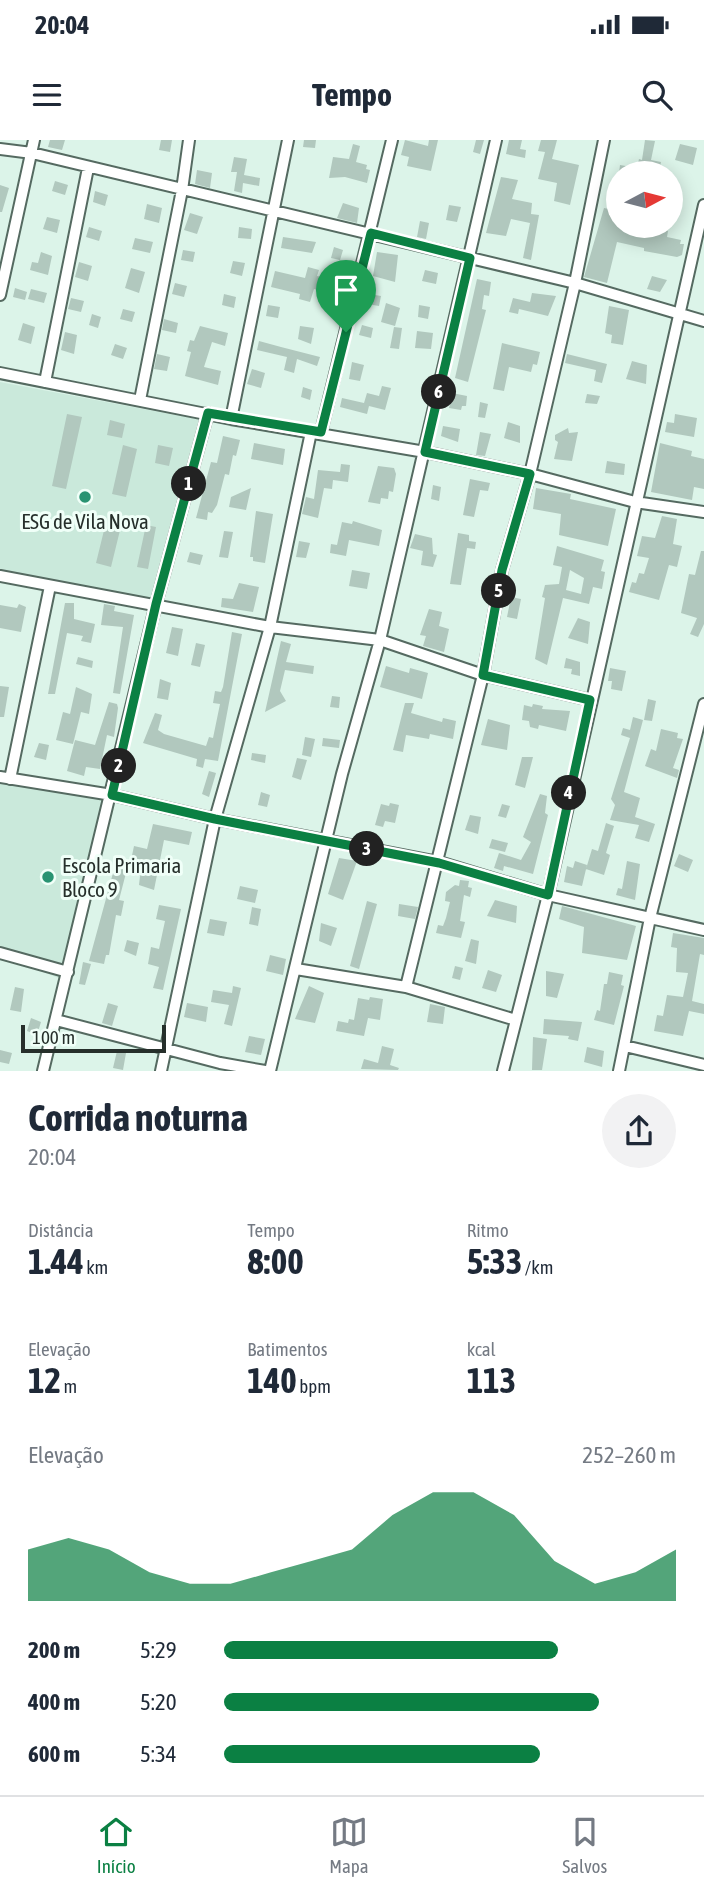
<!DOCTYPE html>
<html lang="pt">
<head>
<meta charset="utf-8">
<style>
	body { margin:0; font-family:"Asap Condensed",sans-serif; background:#f2f2f3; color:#1f2937; height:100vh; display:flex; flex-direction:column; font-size:26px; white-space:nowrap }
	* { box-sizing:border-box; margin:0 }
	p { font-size:23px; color:#747a83 }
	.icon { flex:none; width:38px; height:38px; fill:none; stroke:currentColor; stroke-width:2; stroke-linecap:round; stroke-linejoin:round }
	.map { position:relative; height:931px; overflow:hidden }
	.drawer { display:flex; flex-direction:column; background:#fff; flex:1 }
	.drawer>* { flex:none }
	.needle { width:46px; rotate:83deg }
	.controls { position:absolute; left:606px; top:21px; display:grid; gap:14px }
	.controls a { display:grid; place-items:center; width:77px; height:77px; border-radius:50%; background:#fff; box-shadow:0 4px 18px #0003; font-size:35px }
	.scale { position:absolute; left:21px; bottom:18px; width:145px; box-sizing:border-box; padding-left:7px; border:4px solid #262f2b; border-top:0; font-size:19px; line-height:24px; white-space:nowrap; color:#262f2b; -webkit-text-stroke:5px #f0fff8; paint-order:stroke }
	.pin { position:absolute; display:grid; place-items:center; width:60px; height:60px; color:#fff; margin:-72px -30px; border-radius:50% 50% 50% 0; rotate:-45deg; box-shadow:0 0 7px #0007 }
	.pin .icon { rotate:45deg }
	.km { position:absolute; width:35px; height:35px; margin:-18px; border-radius:50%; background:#222; color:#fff; font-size:19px; line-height:35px; text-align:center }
	.round { display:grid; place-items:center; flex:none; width:74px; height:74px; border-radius:37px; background:#f2f2f3 }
	.headline { display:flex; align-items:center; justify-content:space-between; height:119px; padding:0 28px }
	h1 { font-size:38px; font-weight:700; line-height:52px }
	.figures { display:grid; grid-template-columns:repeat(3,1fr); gap:10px; height:119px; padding:7px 28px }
	.figures div { display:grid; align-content:center }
	.figures b { font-size:35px; font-weight:700 }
	.figures small { font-size:19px; font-weight:400 }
	.figures p { font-size:19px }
	.chart { height:196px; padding:14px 28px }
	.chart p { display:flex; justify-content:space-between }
	.chart svg { width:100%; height:126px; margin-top:7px; fill:#0b8043; opacity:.7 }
	ul { padding:0 28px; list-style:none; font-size:23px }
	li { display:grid; grid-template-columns:112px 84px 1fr; align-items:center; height:52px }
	li i { height:18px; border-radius:9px; background:#0b8043 }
	.status { display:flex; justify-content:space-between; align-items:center; height:49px; padding:0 35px; background:#fff; direction:ltr }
	.status svg { height:19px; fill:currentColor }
	header { display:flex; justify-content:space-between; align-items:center; height:91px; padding:0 28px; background:#fff; font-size:32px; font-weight:700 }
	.tabs { display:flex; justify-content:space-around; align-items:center; height:98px; border-top:2px solid #e0e1e3; background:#fff; font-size:19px; color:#747a83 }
	.tabs a { display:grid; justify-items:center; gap:4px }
	.tabs .selected { color:#0b8043 }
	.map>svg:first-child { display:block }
	.built { fill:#cae9db }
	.building { fill:#b1c8be; fill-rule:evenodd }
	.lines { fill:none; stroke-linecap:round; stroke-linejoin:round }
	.minor-casing { stroke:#556a61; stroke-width:14 }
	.minor { stroke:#fff; stroke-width:10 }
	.route-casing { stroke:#fff; stroke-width:14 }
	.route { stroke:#0b8043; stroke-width:9 }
	.poi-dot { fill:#299372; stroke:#f0fff8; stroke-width:2.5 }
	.labels { text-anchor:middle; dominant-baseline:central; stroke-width:6; stroke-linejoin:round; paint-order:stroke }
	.poi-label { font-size:21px; fill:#262f2b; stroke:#f0fff8 }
</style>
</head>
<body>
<div class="status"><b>20:04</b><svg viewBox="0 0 49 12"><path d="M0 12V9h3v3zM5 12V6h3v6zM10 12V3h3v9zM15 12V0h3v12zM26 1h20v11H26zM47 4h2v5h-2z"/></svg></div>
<header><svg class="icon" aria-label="menu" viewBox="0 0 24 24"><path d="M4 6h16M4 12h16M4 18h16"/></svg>Tempo<svg class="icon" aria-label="search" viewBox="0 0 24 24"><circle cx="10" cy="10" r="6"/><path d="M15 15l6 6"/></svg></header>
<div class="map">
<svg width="704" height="931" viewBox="0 0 704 931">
	<rect width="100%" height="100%" fill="#dcf4e9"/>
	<path class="built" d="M0,242L202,280L161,467L0,430Z
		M0,639L116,659L71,843L0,815Z"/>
	<path class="building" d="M50,0H65L62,10L48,7Z
		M161,0H172L170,12L159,10Z
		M304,0H316L315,8L303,7Z
		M405,0L428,6L429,0H438L431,31L407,26L409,17L401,15Z
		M476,0H484L480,14L473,12Z
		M509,0H522L520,9L526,10L525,18L506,14Z
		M541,0H557L552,19L579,25L570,65L554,61L557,43L538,39L545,12L538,11Z
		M645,0L655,1L651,20L661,22L659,33H619L620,25L637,28L639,19L642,20Z
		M353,4L360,6L356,22L367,25L366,29L370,30L367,43L345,37L329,38L333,17L349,19Z
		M680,4L697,8L693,25L675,20Z
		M234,17L247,19L244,35L260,38L259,46L243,43L242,53L234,51L237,32H231Z
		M197,30L212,33L210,48L195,44Z
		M501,37L518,40L512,59L532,63L531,74L539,75L531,120L523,118L530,83L511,79L506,96L486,93Z
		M55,41L68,45L65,55L52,51Z
		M0,45L9,48L2,72H0Z
		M95,51L108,55L105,66L93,62Z
		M343,63L359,68L357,83L337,78Z
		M147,64L162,68L159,83L144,79Z
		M449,65L461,67L457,82L446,80Z
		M604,68L618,71V86H652L668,91L667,97L681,100L680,104H684L682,115L677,117L644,111V108L617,102L607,143L584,137Z
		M190,73L203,77L197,94L184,90Z
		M47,77L60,80L57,93L43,89Z
		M420,81L429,83L426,99L417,97Z
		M89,87L102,91L99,101L86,97Z
		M239,87L252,89L251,99L238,98Z
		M283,97L316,102L312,113L281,108Z
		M135,98L153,102L150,113L132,109Z
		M334,107L343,110L340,120L331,118Z
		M183,110L195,112L193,122L181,120Z
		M41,112L52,116L48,135L30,130L32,122L38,123Z
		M377,112L398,115L395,142L373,136Z
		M233,121L245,123L242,136L230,133Z
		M79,122L92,126L88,141L75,137Z
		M308,127L319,130L317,136L338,140L334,154L314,149L310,162L299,159L300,154L271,147L275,131L305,138Z
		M131,128L145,132L139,153L125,148Z
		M425,130L438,133L436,144L422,141Z
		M652,136L667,140L660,152L647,149Z
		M477,139L491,142L489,156L484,155L482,169L486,170L468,242L455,238Z
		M175,143L187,146L184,157L172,154Z
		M15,148L27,152L25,160L13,157Z
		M31,149L47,153L44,163L28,159Z
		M532,153L556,156L548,176L519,169L518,174L509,172L513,158L530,162Z
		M224,154L236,157L234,168L222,165Z
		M369,154L381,156L379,166L367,164Z
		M71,158L84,161L81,172L68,169Z
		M386,163L400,168L395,186L381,182Z
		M268,165L280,167L278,178L266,176Z
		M419,165L430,167L428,179L418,177Z
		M609,166L629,170L623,205L611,203L612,195L605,193Z
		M123,169L135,172L132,182L120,179Z
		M92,174L101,177L98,188L89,185Z
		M164,179L178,183L176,193L162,190Z
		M23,183L35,187L31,204L18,200Z
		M362,185L373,188L371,198L359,195Z
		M200,186L228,193L225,206L212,202L204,227L221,231L218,245L185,236L191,212L187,211L190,200L194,201Z
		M300,186L314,188L311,204L298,199Z
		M394,187L402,188L399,209L390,208Z
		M417,191L433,193L431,209L415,208Z
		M65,192L77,195L74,214L61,210Z
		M259,201L281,207L320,217L317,226L297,219L294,233L284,230L287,217L257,210Z
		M502,203L540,212L537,225L533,224L531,232L509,227L504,251L493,249Z
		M115,204L127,208L123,219L111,215Z
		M157,214L170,217L167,231L154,229Z
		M567,214L607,224L602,243L594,241L596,230L565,223Z
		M632,221L647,225L646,244L626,239Z
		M352,222L364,225L360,241L349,239Z
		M252,229L265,233L261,248L247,244Z
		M382,246L391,248L385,270L369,266L367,274L340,267L342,258L364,263L367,253L379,256Z
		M303,247L312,250L310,260L301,257Z
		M452,253L467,256L466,266H462L461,270L449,268Z
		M587,254L600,256L597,264L585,263Z
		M480,262L488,264L485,278L478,277Z
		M67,274L82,277L66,349L52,346Z
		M675,274L697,278L694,297L665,292L667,282L674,283Z
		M110,280L125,284L122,298L107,295Z
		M508,282L520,286V303L504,298Z
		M443,286L460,289L458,302L441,296Z
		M568,288L569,293L578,292L572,321L554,319L558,302L555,300V295Z
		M480,292L491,294L485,316L476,315Z
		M223,296L240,300L236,316L233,315L229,335L225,334L217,365L212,373L208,372L207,380L196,378L211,322L217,323Z
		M254,303L285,309L283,325L251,319Z
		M660,303L692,311L691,316L704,319V349L694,347L692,360L651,352Z
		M123,305L137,309L126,357L112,354Z
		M158,305L173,308L169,326L155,323Z
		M607,321L625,324L624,335L605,333Z
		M341,324L350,325L348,342L333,340L332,349L324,348L318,378L302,374L306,357L314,359L318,330L340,332Z
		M378,326L394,328L396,334L393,352L389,351L388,359L381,358L380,364L368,362Z
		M470,339L490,343L488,351L480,350L474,377L463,375Z
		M433,345L441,347L439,361L431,359Z
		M251,348L246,370L229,367L231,357Z
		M536,348L571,354L570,359L616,369L608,406L559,395L561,374L533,369Z
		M256,371L273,374L265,423L253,421V417H250Z
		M108,374L123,378L111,427L96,423Z
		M662,376L677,379L673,404L682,406L677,427L669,425L659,460L629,452L632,442L636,443L639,433L644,434L649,418L637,416L642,396L655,398Z
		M353,381L382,390L379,406L349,400L346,416L330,413L331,404L337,405L342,382L352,384Z
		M146,385L156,387L148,429L137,427Z
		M224,391L233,392L228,418L219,417Z
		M458,393L469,395V401L476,402L475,409L467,408L461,445L450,444Z
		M415,394L432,398L433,414L437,415L433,427L421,425L423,411L410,408Z
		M299,401L310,403L306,418L296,417Z
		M557,406L604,420L601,431L605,432L602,449L593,447L589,464L563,458L547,525L535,519L545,458L542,457L545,445L559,444L562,427L553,425ZM570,430L584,438L581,454L566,450Z
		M701,411H704V484L698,497L690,494L697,478L681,473L689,434L695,435Z
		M190,412L203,415L200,425L187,422Z
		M352,430L370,433L367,449L349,446Z
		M239,443L259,447L253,472L221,467L222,458L233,459Z
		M511,457L521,459L517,479L507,477Z
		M65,463H74V479L95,484L91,503L81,501L83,496L67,493L55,554H48Z
		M19,464L26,467L21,492L0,488V465L17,468Z
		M104,464L115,466L114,471L134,475L120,554L113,553L123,487L101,485Z
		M429,469L442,472L439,486L449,489L444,512L423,506L426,496L420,495Z
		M578,478L590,482L588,504L568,498Z
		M172,487L183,489L178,516L166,513Z
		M232,492L242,494L218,621L205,619L203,628L196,626L197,619L143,603L155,573L162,575L158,590L164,594L206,606L209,597L213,598L220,564L213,563L215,551L221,552L223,547Z
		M281,501L291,504L286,522L314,526L313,534L285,530L280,551L286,561L265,572Z
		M196,503L205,505L200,527L191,525Z
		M78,517L93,521L92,528L76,524Z
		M566,518L580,522V536L571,534L572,529L564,528Z
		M386,526L409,533L410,528L428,533L422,559L380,547Z
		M610,528L626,531L622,551L611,549L612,541H608Z
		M160,539L171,543L168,560L157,558Z
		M0,546L9,547L4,577H0Z
		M76,547L92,554L89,574L81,572L73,604L56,600L63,572L70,574Z
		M332,556L340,557L339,568L330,567Z
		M648,559L656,561L652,581L644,580Z
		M109,562L117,564L118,568L114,597L107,595L100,629L86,627L84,636L67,631L75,600L95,605Z
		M405,563H414L411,573L442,582L443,578L456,581L453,599L430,594L429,599L406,595L403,612L393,610Z
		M533,564L543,566L542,569L570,571L566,591L539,585L538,589L530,587L529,581L522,580L524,565L532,567Z
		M633,577L643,580L624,652L640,658L635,677L655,684L649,702L635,698L639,685L610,680L615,665L611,659L630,598L621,595L623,588L630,590Z
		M488,579L510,585L507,610L481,605Z
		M661,589L678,593L677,598L683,599L673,628L679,630L677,638L645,626L651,609L656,611Z
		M305,597L315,599L311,617L302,615Z
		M323,598L340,600L339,608L322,606Z
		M39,603L49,605L46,620L34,617Z
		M252,613L266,615L265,623L251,620Z
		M522,617H533L525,648L515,645Z
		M297,618L307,620L301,640L292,637Z
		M209,631L216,633L209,657L202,654Z
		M261,652L270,655L267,667L258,665Z
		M540,654L547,656L545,673L548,675L533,734L504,726L503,731L494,728L499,713L521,720L531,702L523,697Z
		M390,663L399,665L395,683L385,681L383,687L375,685L381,664L389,666Z
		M502,664L510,666L506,678L498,676Z
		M470,675L481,677L478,694L465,690Z
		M606,683L614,686L606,713L610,715L604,735L586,729L592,709L598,711Z
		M153,684L192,692L189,705L164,700L154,750L139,745L140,736L126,733L119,760L124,761L121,776L116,775L109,815H106L104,824L89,821L116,722L130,725L134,706L147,709Z
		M492,699L508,703L505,712L489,708Z
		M679,714L693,720L688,732L674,726Z
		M339,718L357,721L343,760L328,754Z
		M575,721L587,725L582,746L564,742L567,726L573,728Z
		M627,721L640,724L635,760L616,755L618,748L622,749Z
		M460,740L469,741L468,747L472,748L470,757L464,755L460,781L465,782L461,798L436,793L438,785L443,786L446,778L450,762L445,761L446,752L455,745L459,746Z
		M240,746L258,750L255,763L237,759Z
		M495,760L517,766L516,783L487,776Z
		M367,761L377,764L359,829L350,826Z
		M399,764L418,767L415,779L398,776Z
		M159,765L181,769L163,850L153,848L159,827L148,824L151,807L159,809L165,781L156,779Z
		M562,766L636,786L627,820L582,813L584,787L559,779Z
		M252,767L261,769L258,786L249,784Z
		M210,779L227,782L224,796L207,793Z
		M321,783L337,788L331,806L319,801Z
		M673,793L704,798V815L700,814L692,861L704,864V874L689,871L683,896L654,891L657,875L663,876L667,855L683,857L688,833L676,832L677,808L671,807Z
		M471,799L479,801L476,824L465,821Z
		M127,800L139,803L136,816L124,811Z
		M270,815L286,819L283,835L266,831Z
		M83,822L91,824L85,845L79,844Z
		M455,826L463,828L460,840L452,838Z
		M488,830L502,835L496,852L482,848Z
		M546,831L564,834L557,858L546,856Z
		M609,832L623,835L621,845L624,846L614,885L594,880L597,870L600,871L604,844H607Z
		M233,846L241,848L232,886L224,884L229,865L211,862L213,850L232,853Z
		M309,846L324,853L315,883L295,879Z
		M15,847L24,849L21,872L10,870Z
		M370,857L383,859L380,880L368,878L364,896L336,891L338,881L348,883L349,879L354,880L358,858L369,860Z
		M108,863L118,866L112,886L102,883Z
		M187,863L208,867L206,882L184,877Z
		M430,864L445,867L443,884L427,882Z
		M31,878L41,882L37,895L27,891Z
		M544,879L582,882L578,901L568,899L569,896L543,894Z
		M249,896L265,899L261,915L245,912Z
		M533,897L547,899L542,930H532Z
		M382,906L394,909L390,925L399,928L398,930L361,929L364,919L378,923Z
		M587,907L604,911L602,927L584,922Z
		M0,910L12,913L9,924L0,922Z
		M117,911L126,913L123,930L113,928Z"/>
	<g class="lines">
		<defs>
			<path id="minor" d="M0,9L32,13L575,143L704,181
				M0,155L34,0
				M0,233L231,279L425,312L530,334L635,362L704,372
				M45,242L88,28
				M140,260L182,50L189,0
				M231,279L288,0
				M321,292L392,0
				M0,436L270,487L380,500L483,535L590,560
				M0,637L112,655L215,679L439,722L548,755L704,790
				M10,639L50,446
				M0,813L68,832
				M296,829L406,847
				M56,880L220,923L265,931
				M516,880L406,847L483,535L502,430L530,334L575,143L604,0
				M625,906L704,925
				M43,931L156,464L208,273
				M161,931L215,679L270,487L311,292
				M270,931L342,634L380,500L496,0
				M503,931L548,755L704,65
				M619,931L650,778L704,564"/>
		</defs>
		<use href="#minor" class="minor-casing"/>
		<use href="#minor" class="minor"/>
	</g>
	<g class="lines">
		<defs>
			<path id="route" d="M371,93L470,118L425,312L530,334L502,430L483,535L590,560L548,755L439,723L215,679L112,655L156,464L208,273L321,292Z"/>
		</defs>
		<use href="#route" class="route-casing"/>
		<use href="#route" class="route"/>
	</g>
	<g class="poi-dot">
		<circle cx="85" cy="357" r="7"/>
		<circle cx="48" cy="737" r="7"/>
	</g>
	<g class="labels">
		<g class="poi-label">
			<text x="85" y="381">ESG de Vila Nova</text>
			<text x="62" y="725" text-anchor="start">Escola Primaria<tspan x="62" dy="24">Bloco 9</tspan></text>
		</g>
	</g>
</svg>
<div class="controls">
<a><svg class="needle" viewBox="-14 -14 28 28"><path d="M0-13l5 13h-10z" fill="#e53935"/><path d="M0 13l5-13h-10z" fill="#747a83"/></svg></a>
</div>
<div class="scale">100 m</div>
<div class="pin" style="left:346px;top:192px;background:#1e9e55"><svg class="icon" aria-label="arrive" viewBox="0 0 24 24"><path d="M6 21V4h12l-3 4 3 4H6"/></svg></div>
<b class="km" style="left:189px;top:344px">1</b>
<b class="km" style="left:119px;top:626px">2</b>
<b class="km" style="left:367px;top:709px">3</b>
<b class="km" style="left:569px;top:653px">4</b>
<b class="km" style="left:499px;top:451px">5</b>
<b class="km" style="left:439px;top:252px">6</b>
</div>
<section class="drawer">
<div class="headline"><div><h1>Corrida noturna</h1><p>20:04</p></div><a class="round"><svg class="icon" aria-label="share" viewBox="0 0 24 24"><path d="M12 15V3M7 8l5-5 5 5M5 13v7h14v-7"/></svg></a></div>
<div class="figures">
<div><p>Distância</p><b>1.44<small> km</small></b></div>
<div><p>Tempo</p><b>8:00</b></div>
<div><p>Ritmo</p><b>5:33<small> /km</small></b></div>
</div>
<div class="figures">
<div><p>Elevação</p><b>12<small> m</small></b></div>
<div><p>Batimentos</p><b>140<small> bpm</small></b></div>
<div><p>kcal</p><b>113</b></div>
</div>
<div class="chart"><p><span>Elevação</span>252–260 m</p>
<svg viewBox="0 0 160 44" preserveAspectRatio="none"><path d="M0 44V26L10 22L20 26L30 34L40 38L50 38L60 34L70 30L80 26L90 14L100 6L110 6L120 14L130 30L140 38L150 34L160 26V44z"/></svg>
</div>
<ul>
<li><b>200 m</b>5:29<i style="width:74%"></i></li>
<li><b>400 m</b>5:20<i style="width:83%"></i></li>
<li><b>600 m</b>5:34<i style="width:70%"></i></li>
</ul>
</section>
<nav class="tabs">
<a class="selected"><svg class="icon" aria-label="home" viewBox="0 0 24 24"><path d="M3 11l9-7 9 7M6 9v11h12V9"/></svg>Início</a>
<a><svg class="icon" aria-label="map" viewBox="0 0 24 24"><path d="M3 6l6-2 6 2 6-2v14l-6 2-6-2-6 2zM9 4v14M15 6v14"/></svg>Mapa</a>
<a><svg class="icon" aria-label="saved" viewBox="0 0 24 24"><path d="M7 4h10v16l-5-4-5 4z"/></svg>Salvos</a>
</nav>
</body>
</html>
